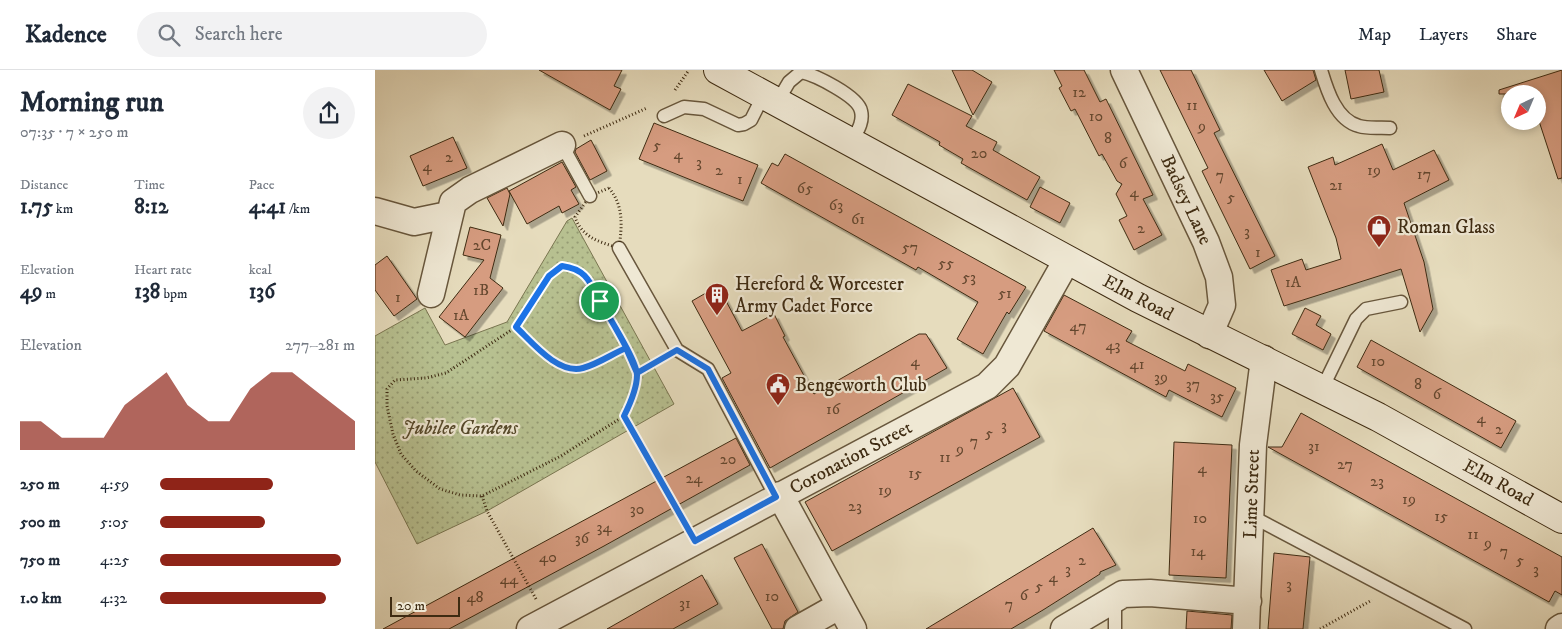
<!DOCTYPE html>
<html lang="en">
<head>
<meta charset="utf-8">
<style>
	body { margin:0; font-family:"IM FELL DW Pica",serif; background:#f2f2f3; color:#1f2937; height:100vh; display:flex; flex-direction:column; font-size:19px; white-space:nowrap }
	* { box-sizing:border-box; margin:0 }
	p { font-size:16px; color:#747a83 }
	.icon { flex:none; width:28px; height:28px; fill:none; stroke:currentColor; stroke-width:2; stroke-linecap:round; stroke-linejoin:round }
	.map { position:relative; flex:1; overflow:hidden }
	.panel { display:flex; flex-direction:column; background:#fff; width:375px }
	.panel>* { flex:none }
	.needle { width:32px; rotate:224deg }
	.fabs { position:absolute; left:1126px; top:15px; display:grid; gap:10px }
	.fabs a { display:grid; place-items:center; width:45px; height:45px; border-radius:50%; background:#fff; box-shadow:0 2px 8px #0003; font-size:25px }
	.scale { position:absolute; left:15px; bottom:12px; width:70px; box-sizing:border-box; padding-left:5px; border:2px solid #3e2b12; border-top:0; font-size:14px; line-height:18px; white-space:nowrap; color:#3e2b12; -webkit-text-stroke:4px #efe8d4; paint-order:stroke }
	.pin { position:absolute; display:grid; place-items:center; width:42px; height:42px; color:#fff; margin:-21px; border:2px solid #fff; border-radius:50%; box-shadow:0 1px 5px #0007 }
	.round { display:grid; place-items:center; flex:none; width:52px; height:52px; border-radius:26px; background:#f2f2f3 }
	.headline { display:flex; align-items:center; justify-content:space-between; height:85px; padding:0 20px }
	h1 { font-size:28px; font-weight:700; line-height:38px }
	.metrics { display:grid; grid-template-columns:repeat(3,1fr); gap:8px; height:85px; padding:5px 20px }
	.metrics div { display:grid; align-content:center }
	.metrics b { font-size:21px; font-weight:700 }
	.metrics small { font-size:14px; font-weight:400 }
	.metrics p { font-size:14px }
	.chart { height:140px; padding:10px 20px }
	.chart p { display:flex; justify-content:space-between }
	.chart svg { width:100%; height:90px; margin-top:5px; fill:#8f2418; opacity:.7 }
	ul { padding:0 20px; list-style:none; font-size:16px }
	li { display:grid; grid-template-columns:80px 60px 1fr; align-items:center; height:38px }
	li i { height:12px; border-radius:6px; background:#8f2418 }
	header { display:flex; align-items:center; gap:30px; box-sizing:border-box; height:70px; padding:0 25px; background:#fff; border-bottom:1px solid #e0e1e3 }
	header strong { font-size:24px }
	nav { display:flex; gap:28px; margin-inline-start:auto; font-size:18px }
	.search { width:350px; height:45px; background:#f2f2f3; display:flex; align-items:center; gap:12px; box-sizing:border-box; padding:0 18px; border-radius:28px; color:#747a83; font-size:19px }
	main { display:flex; flex:1; min-height:0 }
	.map>svg:first-child { display:block }
	.park { fill:url(#park-dots); stroke:#7a7651 }
	.building { fill:#d69c80; stroke:#3e2b12; filter:url(#shadow) }
	.lines { fill:none; stroke-linecap:round; stroke-linejoin:round }
	.lane-casing { stroke:#68573d; stroke-width:15 }
	.street-casing { stroke:#68573d; stroke-width:29 }
	.secondary-casing { stroke:#3e2b12; stroke-width:30 }
	.path { stroke:#3e2b12; stroke-width:3; stroke-dasharray:1 2.5; stroke-linecap:butt }
	.lane { stroke:#efe8d4; stroke-width:12 }
	.street { stroke:#efe8d4; stroke-width:26 }
	.secondary { stroke:#efe8d4; stroke-width:28 }
	.route-casing { stroke:#fff; stroke-width:10 }
	.route { stroke:#1a73e8; stroke-width:6 }
	.labels { text-anchor:middle; dominant-baseline:central; stroke-width:4.5; stroke-linejoin:round; paint-order:stroke }
	.number-label { font-size:16px; fill:#64472e }
	.street-label { font-size:19px; fill:#3e2b12; stroke:#efe8d4 }
	.poi-label { font-size:19px; fill:#3e2b12; stroke:#efe8d4; text-anchor:start }
	.park-label { font-size:19px; font-style:italic; fill:#56492b; stroke:#efe8d4 }
</style>
</head>
<body>
<header>
<strong>Kadence</strong>
<div class="search"><svg class="icon" aria-label="search" viewBox="0 0 24 24"><circle cx="10" cy="10" r="6"/><path d="M15 15l6 6"/></svg>Search here</div>
<nav><a>Map</a><a>Layers</a><a>Share</a></nav>
</header>
<main>
<section class="panel">
<div class="headline"><div><h1>Morning run</h1><p>07:35 · 7 × 250 m</p></div><a class="round"><svg class="icon" aria-label="share" viewBox="0 0 24 24"><path d="M12 15V3M7 8l5-5 5 5M5 13v7h14v-7"/></svg></a></div>
<div class="metrics">
<div><p>Distance</p><b>1.75<small> km</small></b></div>
<div><p>Time</p><b>8:12</b></div>
<div><p>Pace</p><b>4:41<small> /km</small></b></div>
</div>
<div class="metrics">
<div><p>Elevation</p><b>49<small> m</small></b></div>
<div><p>Heart rate</p><b>138<small> bpm</small></b></div>
<div><p>kcal</p><b>136</b></div>
</div>
<div class="chart"><p><span>Elevation</span>277–281 m</p>
<svg viewBox="0 0 160 44" preserveAspectRatio="none"><path d="M0 44V30L10 30L20 38L30 38L40 38L50 22L60 14L70 6L80 22L90 30L100 30L110 14L120 6L130 6L140 14L150 22L160 30V44z"/></svg>
</div>
<ul>
<li><b>250 m</b>4:59<i style="width:58%"></i></li>
<li><b>500 m</b>5:05<i style="width:54%"></i></li>
<li><b>750 m</b>4:25<i style="width:93%"></i></li>
<li><b>1.0 km</b>4:32<i style="width:85%"></i></li>
</ul>
</section>
<div class="map">
<svg width="1187" height="559" viewBox="0 0 1187 559">
	<defs>
		<pattern id="park-dots" width="8" height="8" patternUnits="userSpaceOnUse" patternTransform="scale(1.25)"><rect width="8" height="8" fill="#b7c090"/><path d="M2 2h.1M6 6h.1" fill="none" stroke="#969c74" stroke-width="1.8" stroke-linecap="round"/></pattern>
		<filter id="shadow"><feDropShadow dx="4.5" dy="4.5" stdDeviation="0" flood-color="#0004"/></filter>
	</defs>
	<rect width="100%" height="100%" fill="#e6dcbd"/>
	<filter id="stains"><feTurbulence type="fractalNoise" baseFrequency=".004" numOctaves="4"/><feColorMatrix values="0 0 0 0 .2 0 0 0 0 .09 0 0 0 0 .02 0 0 0 .5 -.17"/></filter>
	<radialGradient id="worn" r=".72"><stop offset=".6" stop-color="#630" stop-opacity="0"/><stop offset="1" stop-color="#630" stop-opacity=".3"/></radialGradient>
	<path class="park" d="M197,148L299,334L112,441L42,474L0,392V266L50,238L70,275L132,252L192,151Z"/>
	<path class="building" d="M164,0H247L239,16L246,19L235,40Z
		M577,0H597L617,12L598,45Z
		M679,0H709L725,32L731,29L778,125L768,129L787,165L759,180L744,150L752,146L741,124L747,114L742,111L727,84L724,86L700,39L696,41L684,18L687,16Z
		M785,0H816L845,60L839,63L900,186L875,199L827,101L833,98Z
		M889,0H938L941,10L907,31Z
		M970,0H1004L1009,22L976,29Z
		M1187,0V108L1183,109L1162,45V24H1124V20Z
		M533,14L597,46L591,56L622,72L618,80L665,107L652,130L586,93L588,89L564,75L565,72L517,45Z
		M279,53L383,95L368,131L264,89Z
		M78,67L92,98L48,116L35,86Z
		M216,70L232,101L215,110L200,82L201,79Z
		M1007,74L1018,100L1059,80L1074,110L1029,133L1049,192L1058,239L1045,262L1026,199L909,236L896,200L927,189L931,200L966,189L961,168L933,97L958,87L960,95Z
		M410,84L651,217L634,244L632,242L608,284L582,269L603,232L543,197L541,200L386,113L397,93L403,96Z
		M187,92L201,117L196,120L204,134L187,143L184,136L152,154L134,121Z
		M665,117L695,133L685,153L655,137Z
		M132,118L135,124L128,156L112,128Z
		M95,157L126,165L115,208L128,218L90,267L64,247L109,190L88,185Z
		M12,186L42,229L19,246L0,220V195Z
		M343,216L367,261L399,244L410,266L408,267L439,324L544,264H551L572,298L395,398L347,308L356,303L317,231Z
		M689,225L757,261L751,271L810,301L813,294L861,318L847,347L794,320L791,327L669,261Z
		M930,238L946,246L941,255L956,264L948,280L917,264Z
		M996,270L1141,351L1126,378L982,297Z
		M638,318L665,367L457,481L430,432Z
		M926,343L1187,487V525L1180,521L1174,532L893,377H907Z
		M361,368L375,395L229,476L74,559H8Z
		M799,372L857,375L851,508L794,505Z
		M718,458L741,495L725,502V504L668,540L636,559H551Z
		M387,474L423,542L410,551L408,559H397L359,488Z
		M899,483L935,487L928,559H893Z
		M327,505L343,534L298,559H232Z
		M812,541L857,545L856,559H811Z"/>
	<g class="lines">
		<defs>
			<path id="lane" d="M946,0C952,20 961,50 984,56C993,59 1006,57 1015,58
				M401,34L414,12L426,2C440,5 483,26 486,41C489,53 481,63 476,73
				M289,46L309,37L329,39L363,55L369,54L376,50L388,26
				M187,75L215,126
				M244,178L302,280L333,299L401,427
				M947,319L981,249L991,239L1026,232
				M876,446L1090,559
				M740,529V559"/>
			<path id="street" d="M749,0L831,172L844,207L847,235L834,265
				M0,141L39,152L73,145
				M56,224L78,132L95,120L187,75
				M405,425L478,559
				M155,559L612,316L632,296L692,190
				M423,559L464,536
				M689,559L748,524L775,523L873,531
				M871,559L878,375L889,289
				M1184,559L1187,557"/>
			<path id="secondary" d="M343,0L763,228L1003,347L1187,449"/>
		</defs>
		<use href="#lane" class="lane-casing"/>
		<use href="#street" class="street-casing"/>
		<use href="#secondary" class="secondary-casing"/>
		<path class="path" d="M300,20L314,0
			M209,66L272,38
			M234,118C249,136 247,157 244,178C225,172 207,168 200,147L215,126Z
			M187,196L196,197L210,204L251,278C237,284 223,294 208,298C183,305 157,272 141,257L174,206Z
			M141,257L71,303L51,308L20,310L12,319V336L18,364L26,384L41,401L65,419L85,425L107,426L186,386L249,346L255,335L262,303L251,278
			M262,303L288,288
			M249,346L308,450
			M107,426L112,441L161,529
			M945,559L997,530"/>
		<use href="#lane" class="lane"/>
		<use href="#street" class="street"/>
		<use href="#secondary" class="secondary"/>
	</g>
	<g class="lines">
		<defs>
			<path id="route" d="M225,231C233,246 262,291 262,305C262,319 255,334 249,346L320,471L401,427L333,299L302,280L262,303L251,278C237,284 223,294 208,298C183,305 157,272 141,257L174,206L187,196C211,199 215,212 225,231"/>
		</defs>
		<use href="#route" class="route-casing"/>
		<use href="#route" class="route"/>
	</g>
	<defs>
		<symbol id="shop-pin" viewBox="-11 -11 22 30"><path d="M0 17L-7.5 6A9.5 9.5 0 1 1 7.5 6Z" fill="#8f2418" stroke="#efe8d4"/><path d="M-5-2.5h2.3a2.7 3.5 0 0 1 5.4 0H5L5.5 6h-11ZM-1.5-2.5h3a1.5 2.3 0 0 0-3 0Z" fill="#fff"/></symbol>
		<symbol id="building-pin" viewBox="-11 -11 22 30"><path d="M0 17L-7.5 6A9.5 9.5 0 1 1 7.5 6Z" fill="#8f2418" stroke="#efe8d4"/><path d="M-4-6H4V6H1V3H-1V6H-4ZM-2.5-4.3h1.7v1.8h-1.7ZM.8-4.3h1.7v1.8H.8ZM-2.5-1h1.7V.8h-1.7ZM.8-1h1.7V.8H.8Z" fill="#fff"/></symbol>
		<symbol id="civic-pin" viewBox="-11 -11 22 30"><path d="M0 17L-7.5 6A9.5 9.5 0 1 1 7.5 6Z" fill="#8f2418" stroke="#efe8d4"/><path d="M-.6-6.5H3V-4.5H.6V-3L4-1V1h2V6H-6V1h2V-1L-.6-3ZM-1.2 2.5V6h2.4V2.5Z" fill="#fff"/></symbol>
	</defs>
	<g fill-rule="evenodd">
		<use href="#shop-pin" x="990" y="143" width="28" height="38"/>
		<use href="#building-pin" x="328" y="211" width="28" height="38"/>
		<use href="#civic-pin" x="389" y="301" width="28" height="38"/>
	</g>
	<g class="labels">
		<g class="number-label">
			<text x="704" y="22">12</text>
			<text x="817" y="35">11</text>
			<text x="721" y="46">10</text>
			<text x="827" y="56">9</text>
			<text x="733" y="68">8</text>
			<text x="282" y="75">5</text>
			<text x="604" y="83">20</text>
			<text x="303" y="84">4</text>
			<text x="74" y="87">2</text>
			<text x="324" y="92">3</text>
			<text x="748" y="93">6</text>
			<text x="52" y="96">4</text>
			<text x="344" y="100">2</text>
			<text x="999" y="100">19</text>
			<text x="1049" y="104">17</text>
			<text x="845" y="105">7</text>
			<text x="365" y="109">1</text>
			<text x="961" y="115">21</text>
			<text x="430" y="118">65</text>
			<text x="759" y="122">4</text>
			<text x="856" y="127">5</text>
			<text x="461" y="135">63</text>
			<text x="483" y="149">61</text>
			<text x="766" y="158">2</text>
			<text x="872" y="161">3</text>
			<text x="107" y="175">2C</text>
			<text x="535" y="177">57</text>
			<text x="883" y="182">1</text>
			<text x="571" y="193">55</text>
			<text x="594" y="207">53</text>
			<text x="918" y="212">1A</text>
			<text x="106" y="220">1B</text>
			<text x="630" y="223">51</text>
			<text x="23" y="227">1</text>
			<text x="86" y="245">1A</text>
			<text x="703" y="256">47</text>
			<text x="738" y="275">43</text>
			<text x="540" y="291">4</text>
			<text x="1003" y="291">10</text>
			<text x="762" y="294">41</text>
			<text x="786" y="307">39</text>
			<text x="818" y="314">37</text>
			<text x="1043" y="314">8</text>
			<text x="1062" y="324">6</text>
			<text x="842" y="326">35</text>
			<text x="458" y="339">16</text>
			<text x="1106" y="348">4</text>
			<text x="629" y="355">3</text>
			<text x="1124" y="359">2</text>
			<text x="614" y="363">5</text>
			<text x="599" y="371">7</text>
			<text x="939" y="376">31</text>
			<text x="585" y="379">9</text>
			<text x="570" y="387">11</text>
			<text x="353" y="389">20</text>
			<text x="970" y="394">27</text>
			<text x="827" y="398">4</text>
			<text x="540" y="403">15</text>
			<text x="319" y="408">24</text>
			<text x="1002" y="411">23</text>
			<text x="510" y="420">19</text>
			<text x="1034" y="429">19</text>
			<text x="480" y="436">23</text>
			<text x="262" y="439">30</text>
			<text x="1066" y="446">15</text>
			<text x="825" y="448">10</text>
			<text x="229" y="457">34</text>
			<text x="1098" y="464">11</text>
			<text x="207" y="468">36</text>
			<text x="1113" y="473">9</text>
			<text x="823" y="481">14</text>
			<text x="1129" y="481">7</text>
			<text x="173" y="487">40</text>
			<text x="707" y="490">2</text>
			<text x="1145" y="490">5</text>
			<text x="693" y="499">3</text>
			<text x="1161" y="499">3</text>
			<text x="678" y="507">4</text>
			<text x="134" y="509">44</text>
			<text x="914" y="514">3</text>
			<text x="664" y="516">5</text>
			<text x="649" y="525">6</text>
			<text x="397" y="526">10</text>
			<text x="100" y="527">48</text>
			<text x="310" y="533">31</text>
			<text x="634" y="534">7</text>
		</g>
		<g class="street-label">
			<text transform="translate(811 130) rotate(65)">Badsey Lane</text>
			<text transform="translate(763 228) rotate(28)">Elm Road</text>
			<text transform="translate(476 388) rotate(-28)">Coronation Street</text>
			<text transform="translate(1123 413) rotate(29)">Elm Road</text>
			<text transform="translate(877 424) rotate(-88)">Lime Street</text>
		</g>
		<g class="poi-label">
			<text x="1022" y="157">Roman Glass</text>
			<text x="360" y="214">Hereford &amp; Worcester<tspan x="360" dy="22">Army Cadet Force</tspan></text>
			<text x="420" y="315">Bengeworth Club</text>
		</g>
		<g class="park-label">
			<text x="85" y="358">Jubilee Gardens</text>
		</g>
	</g>
	<rect width="100%" height="100%" filter="url(#stains)"/>
	<rect width="100%" height="100%" fill="url(#worn)"/>
</svg>
<div class="fabs">
<a><svg class="needle" viewBox="-14 -14 28 28"><path d="M0-13l5 13h-10z" fill="#e53935"/><path d="M0 13l5-13h-10z" fill="#747a83"/></svg></a>
</div>
<div class="scale">20 m</div>
<div class="pin" style="left:225px;top:231px;background:#1e9e55"><svg class="icon" aria-label="arrive" viewBox="0 0 24 24"><path d="M6 21V4h12l-3 4 3 4H6"/></svg></div>
</div>
</main>
</body>
</html>
